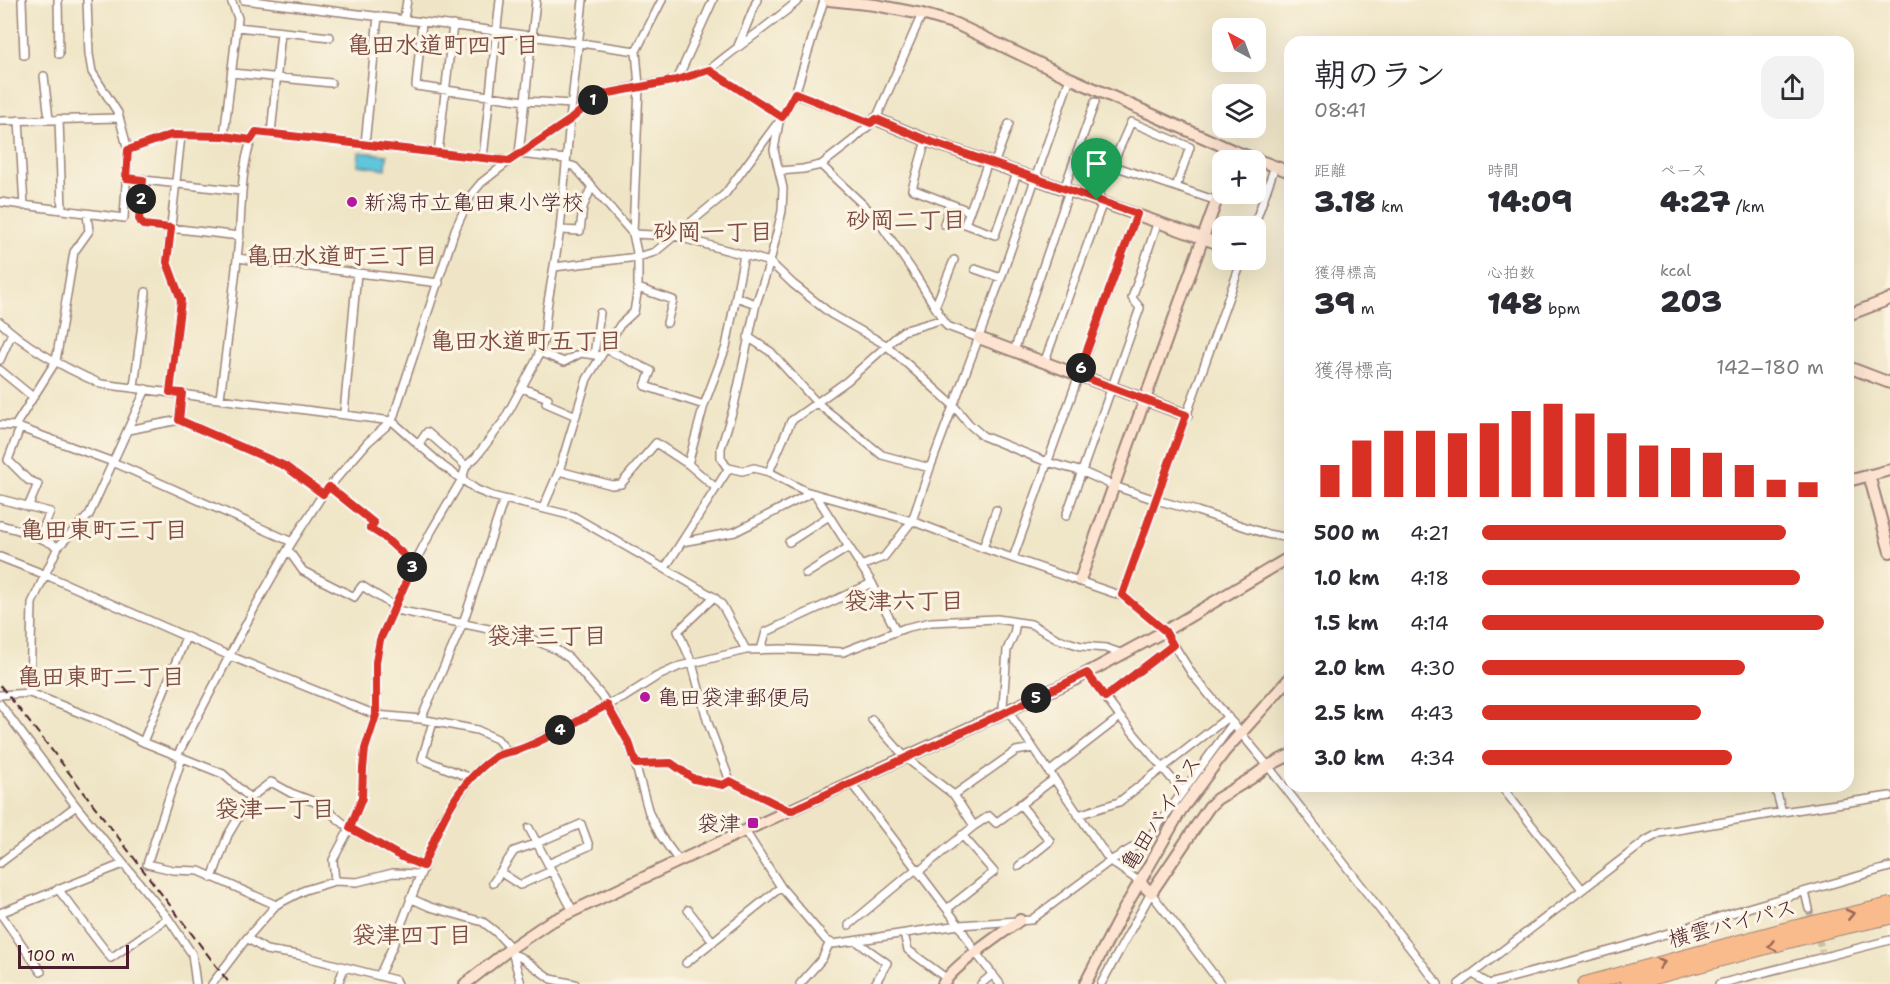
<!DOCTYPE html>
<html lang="ja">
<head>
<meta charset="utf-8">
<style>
	body { margin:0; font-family:"Shantell Sans","Klee One",sans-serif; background:#f2f2f3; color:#2b2b33; height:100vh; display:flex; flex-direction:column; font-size:22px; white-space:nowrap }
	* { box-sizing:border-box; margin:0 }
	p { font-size:20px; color:#7c7c81 }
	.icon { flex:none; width:33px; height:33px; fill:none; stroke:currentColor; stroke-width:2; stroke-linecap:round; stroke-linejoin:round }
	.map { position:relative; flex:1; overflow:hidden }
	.panel { position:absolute; left:1284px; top:36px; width:570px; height:756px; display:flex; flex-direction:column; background:#fff; border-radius:18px; box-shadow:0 6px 24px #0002 }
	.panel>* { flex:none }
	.needle { width:39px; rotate:319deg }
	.fabs { position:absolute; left:1212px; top:18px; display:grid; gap:12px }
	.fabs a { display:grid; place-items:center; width:54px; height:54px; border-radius:12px; background:#fff; box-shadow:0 6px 24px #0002; font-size:30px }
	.scale { position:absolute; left:18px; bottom:15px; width:111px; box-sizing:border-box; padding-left:6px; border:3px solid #4a1f2b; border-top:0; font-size:16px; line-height:21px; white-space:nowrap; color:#4a1f2b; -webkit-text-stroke:4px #fcf5e5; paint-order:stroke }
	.pin { position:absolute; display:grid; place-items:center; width:51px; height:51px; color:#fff; margin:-62px -26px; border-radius:50% 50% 50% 0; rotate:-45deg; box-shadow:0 0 6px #0007 }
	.pin .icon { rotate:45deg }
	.km { position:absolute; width:30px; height:30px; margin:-15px; border-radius:50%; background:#222; color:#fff; font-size:16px; line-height:30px; text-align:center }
	.round { display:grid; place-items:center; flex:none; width:63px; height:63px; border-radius:18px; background:#f2f2f3 }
	.summary { display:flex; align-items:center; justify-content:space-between; height:102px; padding:0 30px }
	h1 { font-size:33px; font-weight:800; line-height:45px }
	.figures { display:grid; grid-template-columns:repeat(3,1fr); gap:9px; height:102px; padding:6px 30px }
	.figures div { display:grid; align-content:center }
	.figures b { font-size:30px; font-weight:800 }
	.figures small { font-size:16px; font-weight:400 }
	.figures p { font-size:16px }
	.chart { height:168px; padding:12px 30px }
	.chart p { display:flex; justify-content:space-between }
	.chart svg { width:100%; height:108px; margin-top:6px; stroke:#d93025; stroke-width:6 }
	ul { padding:0 30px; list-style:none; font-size:20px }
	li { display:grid; grid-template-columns:96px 72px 1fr; align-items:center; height:45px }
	li i { height:15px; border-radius:8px; background:#d93025 }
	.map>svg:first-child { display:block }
	.water { fill:#5fc6dc; stroke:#547284; stroke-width:1.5 }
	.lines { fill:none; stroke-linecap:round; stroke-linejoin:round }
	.street-tunnel { stroke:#cebda7; stroke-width:7; stroke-dasharray:7 3.5; stroke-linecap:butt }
	.street-casing { stroke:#9c8278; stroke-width:10 }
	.secondary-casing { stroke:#9c8278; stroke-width:14 }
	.highway-casing { stroke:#9c8278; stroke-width:16 }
	.street { stroke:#fff; stroke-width:7 }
	.secondary { stroke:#fde4d1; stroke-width:10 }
	.highway { stroke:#fabb8c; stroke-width:14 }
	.rail { stroke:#4a1f2b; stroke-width:2; stroke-dasharray:9 4.5; stroke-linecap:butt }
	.oneway { stroke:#996557 }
	.route-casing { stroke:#fff; stroke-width:12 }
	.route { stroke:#d93025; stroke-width:8 }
	.poi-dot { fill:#b5179e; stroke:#fcf5e5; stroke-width:2 }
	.labels { text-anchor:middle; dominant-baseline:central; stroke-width:6; stroke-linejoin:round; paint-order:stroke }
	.poi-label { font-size:22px; fill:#4a1f2b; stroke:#fcf5e5; text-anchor:start }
	.street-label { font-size:22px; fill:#4a1f2b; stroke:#fcf5e5 }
	.neighbourhood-label { font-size:24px; font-weight:bold; fill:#804d43; stroke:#fcf5e5 }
</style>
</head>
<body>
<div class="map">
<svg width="1890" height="984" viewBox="0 0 1890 984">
	<rect width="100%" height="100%" fill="#fcf5e5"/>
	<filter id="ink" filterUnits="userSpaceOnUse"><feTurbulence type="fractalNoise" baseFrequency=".0167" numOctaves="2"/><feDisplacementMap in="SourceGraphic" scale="12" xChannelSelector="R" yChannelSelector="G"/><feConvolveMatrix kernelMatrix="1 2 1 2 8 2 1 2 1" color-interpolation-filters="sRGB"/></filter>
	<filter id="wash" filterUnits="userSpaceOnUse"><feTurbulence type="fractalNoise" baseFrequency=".008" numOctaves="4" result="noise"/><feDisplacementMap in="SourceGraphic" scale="24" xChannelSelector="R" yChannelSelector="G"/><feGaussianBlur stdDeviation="1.35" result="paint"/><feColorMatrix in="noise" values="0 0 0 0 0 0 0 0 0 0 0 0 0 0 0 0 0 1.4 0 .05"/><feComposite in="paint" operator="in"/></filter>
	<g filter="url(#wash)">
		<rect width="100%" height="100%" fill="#efe5c6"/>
		<path class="water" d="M359,152L387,155L386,169L358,165Z"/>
	</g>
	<g filter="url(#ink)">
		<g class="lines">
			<path class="street-tunnel" d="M1809,909L1822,951"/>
			<defs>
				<path id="street" d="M22,0L24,55
					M58,0L59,54
					M244,0L496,31L636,51
					M536,0L519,154L566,159
					M824,0L795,94L779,122L774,150L783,188L782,211L770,262L756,304L734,406L721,448V458L726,466L729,468L742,471L754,468L769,472L805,491L912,521L983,548L1125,597L1165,631L1192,674L1268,766L1438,984
					M404,19L407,0
					M422,22L416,86L525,101L572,104
					M237,27L330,37
					M738,46L757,0
					M709,70C738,46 770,25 799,0
					M232,73L331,83
					M44,76L49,119
					M677,80L713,0
					M795,94L871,123
					M59,119L62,210
					M19,120L24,206
					M0,121L118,118
					M271,134L281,32
					M224,136L238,18L231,0
					M926,140L912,189L969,211
					M365,144L378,16
					M128,150L171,135L224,136L251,140
					M438,153L453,25
					M483,158L500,0
					M988,162L965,224L995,235L1017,173
					M566,164L575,167L633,234L675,236L770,262L793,284L831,314L886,345L954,406L969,424L983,436L1047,462L1083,472L1114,486L1156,500L1197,511L1267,534L1290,538
					M994,164L1009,124
					M821,165L875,216L914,273L947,326L979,338
					M1111,165L1217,201
					M780,171L803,169L821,165L852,141L876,119L922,14
					M126,178L241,191
					M143,179L139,219L143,225L240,236
					M1064,189L1095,102
					M1097,199L1131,122L1190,147L1176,187
					M0,202L124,218L128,150L118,113L92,72L89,54L87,0
					M944,224L951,204
					M1254,226L1275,166
					M560,230L580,231L583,207L592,186
					M237,258L439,283
					M554,267L638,257L655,252L725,194L776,125
					M975,269L1001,278
					M638,288L673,300L667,323
					M736,297L756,304
					M935,307L954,260
					M0,322C26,347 67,369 101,384L392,421L443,466L477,490L492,496L573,516L714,597L722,605L746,650
					M748,337L771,352L817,403L882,455L930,468
					M606,349L651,371L645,386L704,405
					M1014,351L1069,191
					M539,352L564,362L581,353L601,356
					M594,355L600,313
					M0,360L12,333
					M1044,363L1103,202
					M0,370L33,397
					M134,387L146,292
					M522,388L548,398L546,403L576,416
					M170,392L181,300L167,262L181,136
					M182,393L179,420L286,466L323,494
					M220,398C227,345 234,292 239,239C242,209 240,156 256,132L509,161
					M344,413L357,273
					M0,425L15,426L113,462L292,542
					M15,426L56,361L74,252L89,231L87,214
					M20,428L8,460L28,480L38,484L28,507
					M128,430L179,420
					M418,445L427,432L466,466
					M688,464L704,405L726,347L744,255
					M559,471L612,485L621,484L656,443L688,464L716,488
					M769,472L791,421L847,381L903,331L943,319
					M329,487L374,523L370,528L384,537L414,564
					M815,494L872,583L896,631
					M0,499L50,512L40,536
					M543,508L559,471L587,379L620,325L634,312L638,288V257L633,234L639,86L636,51L662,0
					M1066,516L1140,308L1132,298L1158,221
					M0,525C22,530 39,536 58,547
					M682,542L735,532L811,493
					M789,542L829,516
					M983,548L996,510
					M288,550L303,571L354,597L362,586L394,606
					M0,557L46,575L230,656L376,715L421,719L477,730L497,739L508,752
					M1013,558L1137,214
					M861,566L884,557L912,521L930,468L1001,278L1070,78
					M665,568L729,468
					M806,574L849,547
					M1122,595L1242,260
					M714,597L678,631L692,663L708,723L730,781
					M392,609L527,637L555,649L569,658L602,696L614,715L630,745L649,813L660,835L679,861
					M1016,622L1014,634L1007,650L1003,707L1008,711L1110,861L1140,882
					M761,650L766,632L872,583
					M1087,673L1120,717L1182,791
					M30,693L32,603L58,547L89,515L146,389
					M0,695L30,693L108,724L143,742L223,774L250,798L271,782L291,793L320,804L349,828L400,856L423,866
					M1105,697L1173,645
					M0,704L76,806L168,918L192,954L196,984
					M421,719L463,623L504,499
					M872,720L906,758L954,795L974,826
					M433,722L422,759L471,778
					M143,742L186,637
					M177,756L255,607L292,542L323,494L368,442L392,421L455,230L471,195L481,183L509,161L570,120L599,95L639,86L677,80L709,70L782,117
					M182,758L147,864L173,870L199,871L276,905
					M636,764L671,763L695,779L723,785L730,781L790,811
					M1049,772L1120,717
					M851,783L959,925L976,953L1000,984
					M1501,786L1582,889
					M1775,786L1782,812
					M954,795L1016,751L1033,748
					M1078,815L1119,802L1228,717
					M529,828L573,911
					M745,831L781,887L826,940L833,944L959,925L1031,920L1110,861L1149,838L1233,723
					M0,863L76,806
					M1019,866L1050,841L1020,804
					M500,872L520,885L551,871
					M918,872L974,826L989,816L996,823L1054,779
					M212,878L228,835L250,798
					M335,881L333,860L354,820L362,798L365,749L376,715V662L380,640L414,564L432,530L462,479L466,466L476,457L503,422L537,359L544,339L547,308L560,230L570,120L583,0
					M493,883L514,851L537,843L581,824L589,846L548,864
					M58,889L111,958L168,918
					M1805,892L1809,909
					M410,898L430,907L483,922L496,932L511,948L521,984
					M947,909L994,872L962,835
					M688,910L713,942
					M0,913L123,864
					M0,913L41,972
					M849,925L916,869
					M904,934L908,950L946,978
					M247,938L266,950L298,955L395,980L397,984
					M856,941L887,963L875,984
					M513,954L522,958L551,979L575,984
					M686,963L781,887
					M1473,974L1489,984L1627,946L1751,907L1890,867
					M379,976L392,948L442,819L471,778L480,768L498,755L521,749L554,733L607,705L623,698L656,677L680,666L746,650L782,649L843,652L905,628L931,622L997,619L1031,624L1058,639L1081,646L1106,648L1123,654
					M212,984L247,938L276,905L305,890L335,881L357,882L393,873L420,874
					M338,984L344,968
					M800,984L822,959L830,942
					M981,984L993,974
					M1101,984L1151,893L1221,984
					M1459,984L1647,840L1660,833L1782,812L1890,796
					M1719,984L1890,940"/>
				<path id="secondary" d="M829,0L875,5L922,14L956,24L1070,78L1234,151L1290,172
					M876,119L926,140L1222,245
					M1848,315L1890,299
					M979,338L1186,415
					M1848,367L1890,383
					M1869,475L1890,552
					M1848,481L1890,470
					M1080,580L1222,185
					M1140,882L1151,893L1209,807L1217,799L1250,779L1268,766L1290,755
					M465,984L511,948L548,923L679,861L1074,680L1165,631L1290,557
					M943,984C954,965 1000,935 1020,920
					M1085,984L1123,911L1181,810L1224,752L1290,678"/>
				<path id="highway" d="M1585,984L1784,930L1890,905
					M1628,984L1830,930L1890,917"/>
			</defs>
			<use href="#street" class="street-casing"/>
			<use href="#secondary" class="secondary-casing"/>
			<use href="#highway" class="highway-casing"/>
			<use href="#street" class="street"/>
			<use href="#secondary" class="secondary"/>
			<use href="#highway" class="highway"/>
			<path class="rail" d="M0,685L54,753L230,984"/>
		</g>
		<defs><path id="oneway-chevron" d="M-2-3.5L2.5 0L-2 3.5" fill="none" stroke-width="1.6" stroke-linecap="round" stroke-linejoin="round" transform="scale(1.5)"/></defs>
		<g class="oneway">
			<use href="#oneway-chevron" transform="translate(1850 914) rotate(-13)"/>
			<use href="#oneway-chevron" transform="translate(1772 946) rotate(165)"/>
			<use href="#oneway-chevron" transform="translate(1661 963) rotate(-15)"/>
		</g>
	</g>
	<g class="lines" filter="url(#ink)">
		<defs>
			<path id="route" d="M709,70L782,117L795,93L871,123L876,119L926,140L1137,214L1078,375L1186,415L1122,595L1165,631L1173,645L1105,697L1087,673L1008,711L790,811L730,781L723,785L694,779L671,763L636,764L630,745L607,705C579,720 551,738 521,749C513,752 503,752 495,757C456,784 440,824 423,866L400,856L350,828L362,798L363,769L365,749L376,715V662L380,640L414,564L384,537L370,528L374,523L329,487L323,494L285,466L179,420L182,393L170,392L181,300L167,262L171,228L143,225L139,219L143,180L126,178L128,150L171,135L224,136L251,140L256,132L509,161L570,120L599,95L677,80Z"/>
		</defs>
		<use href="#route" class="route-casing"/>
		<use href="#route" class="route"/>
	</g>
	<g class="poi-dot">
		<circle cx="352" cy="202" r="6"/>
		<circle cx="645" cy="697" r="6"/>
		<rect x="747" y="817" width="12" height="12" rx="3"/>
	</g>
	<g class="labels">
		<g class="poi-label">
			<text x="364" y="202">新潟市立亀田東小学校</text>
			<text x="657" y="697">亀田袋津郵便局</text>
			<text x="741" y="823" text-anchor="end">袋津</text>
		</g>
		<g class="street-label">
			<text transform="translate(1161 813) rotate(-58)">亀田バイパス</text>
			<text transform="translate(1732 923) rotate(-15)">横雲バイパス</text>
		</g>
		<g class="neighbourhood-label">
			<text x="443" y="45">亀田水道町四丁目</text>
			<text x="906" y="220">砂岡二丁目</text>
			<text x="713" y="232">砂岡一丁目</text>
			<text x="342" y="256">亀田水道町三丁目</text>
			<text x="526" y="341">亀田水道町五丁目</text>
			<text x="104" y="530">亀田東町三丁目</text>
			<text x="904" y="601">袋津六丁目</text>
			<text x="547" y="636">袋津三丁目</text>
			<text x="101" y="677">亀田東町二丁目</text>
			<text x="275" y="809">袋津一丁目</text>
			<text x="412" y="935">袋津四丁目</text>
		</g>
	</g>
</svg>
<div class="fabs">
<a><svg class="needle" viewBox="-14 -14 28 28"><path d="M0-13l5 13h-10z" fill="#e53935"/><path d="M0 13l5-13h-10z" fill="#7c7c81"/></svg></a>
<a><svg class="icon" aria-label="layers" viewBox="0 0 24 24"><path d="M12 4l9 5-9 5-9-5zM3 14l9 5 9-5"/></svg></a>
<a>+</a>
<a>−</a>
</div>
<div class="scale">100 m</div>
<div class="pin" style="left:1097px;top:200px;background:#1e9e55"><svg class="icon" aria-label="arrive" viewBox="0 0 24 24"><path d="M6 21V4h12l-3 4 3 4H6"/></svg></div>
<b class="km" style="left:593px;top:100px">1</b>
<b class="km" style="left:141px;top:199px">2</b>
<b class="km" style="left:412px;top:567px">3</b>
<b class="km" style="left:560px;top:730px">4</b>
<b class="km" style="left:1036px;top:698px">5</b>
<b class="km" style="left:1081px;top:368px">6</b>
<section class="panel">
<div class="summary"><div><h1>朝のラン</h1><p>08:41</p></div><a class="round"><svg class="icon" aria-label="share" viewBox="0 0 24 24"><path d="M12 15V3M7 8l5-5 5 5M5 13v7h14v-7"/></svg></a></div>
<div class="figures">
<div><p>距離</p><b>3.18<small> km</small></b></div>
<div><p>時間</p><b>14:09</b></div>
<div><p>ペース</p><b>4:27<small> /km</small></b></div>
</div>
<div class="figures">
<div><p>獲得標高</p><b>39<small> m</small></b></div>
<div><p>心拍数</p><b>148<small> bpm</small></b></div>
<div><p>kcal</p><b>203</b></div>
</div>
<div class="chart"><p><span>獲得標高</span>142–180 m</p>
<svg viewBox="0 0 160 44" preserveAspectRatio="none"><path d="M5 44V31M15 44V21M25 44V17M35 44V17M45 44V18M55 44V14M65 44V9M75 44V6M85 44V10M95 44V18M105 44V23M115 44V24M125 44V26M135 44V31M145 44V37M155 44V38"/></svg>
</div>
<ul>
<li><b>500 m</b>4:21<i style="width:89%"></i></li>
<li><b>1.0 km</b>4:18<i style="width:93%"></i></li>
<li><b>1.5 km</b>4:14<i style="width:100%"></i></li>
<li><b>2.0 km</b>4:30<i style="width:77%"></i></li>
<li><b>2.5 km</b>4:43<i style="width:64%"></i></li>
<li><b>3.0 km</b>4:34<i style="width:73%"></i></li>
</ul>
</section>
</div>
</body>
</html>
